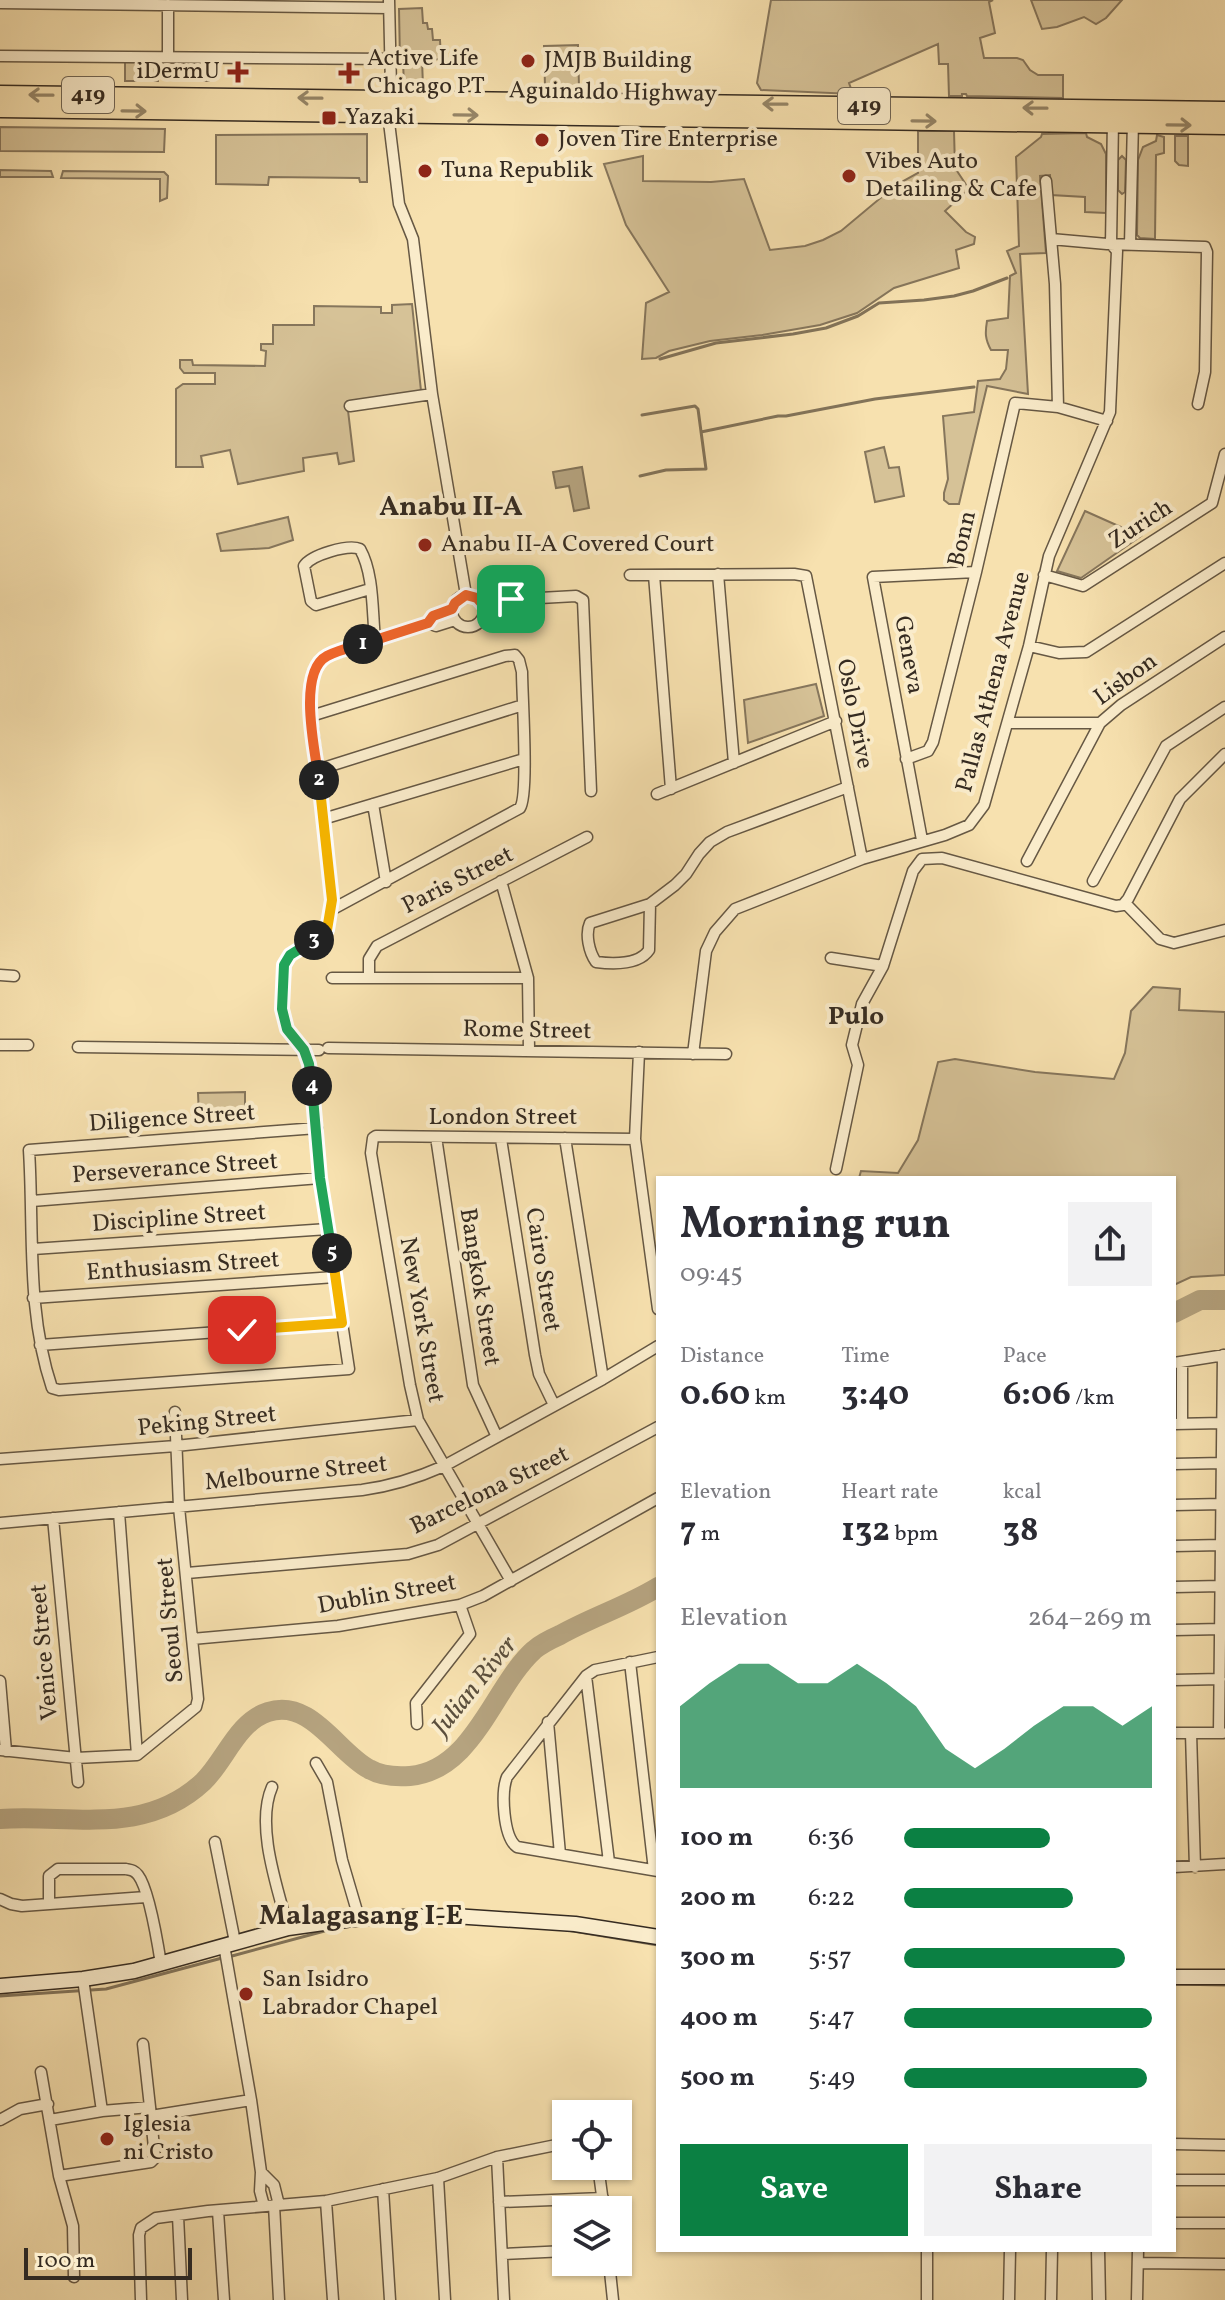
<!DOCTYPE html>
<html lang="en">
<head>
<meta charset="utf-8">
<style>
	body { margin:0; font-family:Vollkorn,serif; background:#f2f2f3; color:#2b2b33; height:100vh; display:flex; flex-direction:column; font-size:30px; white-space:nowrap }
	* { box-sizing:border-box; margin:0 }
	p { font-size:26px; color:#7c7c81 }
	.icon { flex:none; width:44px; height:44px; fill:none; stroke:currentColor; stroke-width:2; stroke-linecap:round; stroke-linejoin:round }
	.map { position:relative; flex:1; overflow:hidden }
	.details { position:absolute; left:656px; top:1176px; width:520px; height:1076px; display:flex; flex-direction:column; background:#fff; border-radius:0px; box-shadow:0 2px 6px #0004 }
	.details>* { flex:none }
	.controls { position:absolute; left:552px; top:2100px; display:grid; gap:16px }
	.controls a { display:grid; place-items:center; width:80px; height:80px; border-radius:0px; background:#fff; box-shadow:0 2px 6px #0004; font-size:40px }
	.scale { position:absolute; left:24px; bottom:20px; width:168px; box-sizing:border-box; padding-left:8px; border:4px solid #352b21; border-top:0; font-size:22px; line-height:28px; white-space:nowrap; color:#352b21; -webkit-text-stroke:6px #faeccb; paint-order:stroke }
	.pin { position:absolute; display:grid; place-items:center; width:68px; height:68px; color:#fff; margin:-34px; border-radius:16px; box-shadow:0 4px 12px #0006 }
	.km { position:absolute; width:40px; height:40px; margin:-20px; border-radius:50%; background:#222; color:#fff; font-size:22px; line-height:40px; text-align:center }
	.round { display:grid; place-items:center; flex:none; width:84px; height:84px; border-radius:0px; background:#f2f2f3 }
	.head { display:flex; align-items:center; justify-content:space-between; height:136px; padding:0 24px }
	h1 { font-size:44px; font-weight:700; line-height:60px }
	.metrics { display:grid; grid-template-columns:repeat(3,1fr); gap:12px; height:136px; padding:8px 24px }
	.metrics div { display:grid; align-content:center }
	.metrics b { font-size:34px; font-weight:700 }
	.metrics small { font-size:22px; font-weight:400 }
	.metrics p { font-size:22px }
	.chart { height:224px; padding:16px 24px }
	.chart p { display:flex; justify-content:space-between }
	.chart svg { width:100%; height:144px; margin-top:8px; fill:#0b8043; opacity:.7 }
	.action { display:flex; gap:16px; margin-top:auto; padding:16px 24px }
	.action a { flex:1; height:92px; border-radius:0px; background:#0b8043; color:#fff; font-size:32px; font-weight:700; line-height:92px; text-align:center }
	.action a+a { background:#f2f2f3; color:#2b2b33 }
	ul { padding:0 24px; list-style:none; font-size:26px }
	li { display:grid; grid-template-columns:128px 96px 1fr; align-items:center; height:60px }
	li i { height:20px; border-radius:10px; background:#0b8043 }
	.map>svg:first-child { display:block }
	.green { fill:#d6c297; stroke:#86765c; stroke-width:2 }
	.water { fill:#b5a37f; stroke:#827359; stroke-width:2 }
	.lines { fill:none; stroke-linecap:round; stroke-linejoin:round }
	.stream { stroke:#827359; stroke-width:3 }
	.river { stroke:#b5a37f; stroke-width:20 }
	.minor-casing { stroke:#665844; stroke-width:13 }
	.tertiary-casing { stroke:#665844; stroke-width:15 }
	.secondary-casing { stroke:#352b21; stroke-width:17 }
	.trunk-casing { stroke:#352b21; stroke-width:19 }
	.minor { stroke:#faeccb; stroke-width:10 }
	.tertiary { stroke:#faeccb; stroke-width:12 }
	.secondary { stroke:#faeccb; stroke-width:14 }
	.trunk { stroke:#f7e1af; stroke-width:16 }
	.oneway { stroke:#968668 }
	.split-1-casing { stroke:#fff; stroke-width:16 }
	.split-2-casing { stroke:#fff; stroke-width:16 }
	.split-3-casing { stroke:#fff; stroke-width:16 }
	.split-4-casing { stroke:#fff; stroke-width:16 }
	.split-5-casing { stroke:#fff; stroke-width:16 }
	.split-6-casing { stroke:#fff; stroke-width:16 }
	.split-1 { stroke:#f0652b; stroke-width:10 }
	.split-2 { stroke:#f0652b; stroke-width:10 }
	.split-3 { stroke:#f5b400; stroke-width:10 }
	.split-4 { stroke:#22a559; stroke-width:10 }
	.split-5 { stroke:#22a559; stroke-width:10 }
	.split-6 { stroke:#f5b400; stroke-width:10 }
	.poi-dot { fill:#8f2418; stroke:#faeccb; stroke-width:3 }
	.labels { text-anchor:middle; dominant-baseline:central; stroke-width:8; stroke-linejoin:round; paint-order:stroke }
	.shield { fill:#faeccb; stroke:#706554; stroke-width:2 }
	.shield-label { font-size:22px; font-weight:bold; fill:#352b21 }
	.poi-label { font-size:24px; fill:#352b21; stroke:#faeccb; text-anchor:start }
	.street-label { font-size:24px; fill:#352b21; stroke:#faeccb }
	.neighbourhood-label { font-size:26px; font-weight:bold; fill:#352b21; stroke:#faeccb }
	.water-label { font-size:26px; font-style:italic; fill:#5b4f3d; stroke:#faeccb }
	.quarter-label { font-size:28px; font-weight:bold; fill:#352b21; stroke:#faeccb }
</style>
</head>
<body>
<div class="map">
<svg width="1225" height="2300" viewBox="0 0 1225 2300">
	<rect width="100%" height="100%" fill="#f7e1af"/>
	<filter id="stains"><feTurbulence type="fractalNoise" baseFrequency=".0025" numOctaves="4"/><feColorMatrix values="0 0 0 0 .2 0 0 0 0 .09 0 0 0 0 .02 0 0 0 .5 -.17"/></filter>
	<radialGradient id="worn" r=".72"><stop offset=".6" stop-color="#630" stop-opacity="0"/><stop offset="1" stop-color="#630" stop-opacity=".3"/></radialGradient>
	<path class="green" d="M771,0H993L989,2L995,33L980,38L984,58H1017L1023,60L1030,70L1038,75H1063V98L967,96L966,94H962V96H949L948,64H939L938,44L849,83L853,94L761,90L757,83Z
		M1031,0H1122L1106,18L1096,24L1084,17L1057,27L1042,29Z
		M422,8L423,23H427L428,29H432L433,40H440L441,59L422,60L423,86H404L403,61H400L399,9Z
		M578,45L579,88L545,87L544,46Z
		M125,60H158V81H125Z
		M192,61H209V81H192Z
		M0,127L165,129L164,152L0,151Z
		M918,131H954L955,168L969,189L945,211L966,232L975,237L974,244L956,250L959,268L894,288L857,313L820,325L762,335L710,341L669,351L656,358L642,359L646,303L669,292L626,225L604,164L643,156V181L711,182L744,179L770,250L805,246L823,240L841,231L896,185L918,173Z
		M1086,133L1087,137L1101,144L1106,154V213L1085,212V197L1051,195L1050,175L1040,176L1046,253L1020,254L1028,394L987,386L959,504H949L944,500V493L948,479L943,416L974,412L978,381L1000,379L1006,369L1008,350H991C985,339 985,333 987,321L1008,318L1010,276L1016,273L1007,251L1019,246L1016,157L1041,137L1042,134Z
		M367,134V182H360L359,178L269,177L268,185L216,184V135Z
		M1157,135L1164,137V153L1156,155L1155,239L1140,238L1137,235L1138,160L1143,147L1156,141Z
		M1175,136H1188V166L1179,165L1175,161Z
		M1122,156L1126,160L1125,192L1122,194L1118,190V160Z
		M0,170L51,171L53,177H0Z
		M63,171L164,172L168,176L167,198L160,201V179L61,178Z
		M412,304L421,391L419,393L347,402L354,461L339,464L337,453L303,458L304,471L238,484L230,450L201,456L203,467H176V389L183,384H215V373H184L180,368V360H192L193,365L265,366L266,351L261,350V344H273V325H314V306L381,307V313H392V305Z
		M884,447L889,468L899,467L904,496L875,502L865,452Z
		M1085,511L1141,536L1081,578L1057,571Z
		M288,517L293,540L269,548L221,551L217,534Z
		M816,684L824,716L748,743L744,700Z
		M1153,987L1180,989L1179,1010L1225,1012V1275L1191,1277L1174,1285V1178H859L861,1171L898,1173L918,1140L938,1062L955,1059L1035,1072L1114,1079L1125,1053L1131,1011Z
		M245,1092V1115L199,1116L198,1093Z"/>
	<path class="water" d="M582,467L589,508L574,511L569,486L556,488L553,472Z"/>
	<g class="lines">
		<path class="stream" d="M660,359L716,343L793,334L826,328L858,316L879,303L924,300L954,296L973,291L1007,278
			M701,432L778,416H786L875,399L974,387
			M640,476L666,470L706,469L698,409L695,406L642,415
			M344,1927L368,1925
			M567,1930L658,1945
			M232,1956L332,1929
			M1174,1984L1225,1985
			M0,1996L106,1989L222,1958"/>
		<path class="river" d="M1174,1313L1200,1300H1225
			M0,1819C71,1814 144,1837 203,1782C225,1761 237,1722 268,1712C311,1698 337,1752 369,1769C381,1776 397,1777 410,1776C474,1770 493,1687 534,1650C541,1644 551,1639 560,1635C592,1617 627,1606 658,1587"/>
		<defs>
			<path id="minor" d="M389,0L391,87L388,114L399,204L413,239L432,394L466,595
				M0,3L389,8
				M0,56L390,59
				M168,57V5
				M1046,181L1055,284L1058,407
				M1051,239L1107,244L1205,247L1207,252L1205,372L1198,404
				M1130,244L1133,122
				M350,406L432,394
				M718,574L734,763
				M630,575L794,574L806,576L862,859
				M654,575L671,789
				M1044,575L1083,586L1212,503L1225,454
				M370,589L316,605L311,601L304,566C311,555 348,544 360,549C374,574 372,611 375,639
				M452 611a16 16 0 1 1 32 0a16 16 0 1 1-32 0Z
				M484,606L505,600L576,596L583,600L591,791
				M428,623L436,626L455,620
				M1029,646L1059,653L1086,652L1225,563
				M311,716L505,656L515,655L519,660L522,672C522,695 529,795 520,808L331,910
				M1008,723H1100
				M906,759L928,751L933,742L976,572L1015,403L1058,407L1107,421
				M317,770L523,705
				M657,794L836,721
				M373,804L386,882
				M323,819L524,759
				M922,840L873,577L976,572
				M1027,861L1100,723L1121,705L1225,637
				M501,881L528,978L529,1050
				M1093,881L1166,746L1225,707
				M650,904L649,950C639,965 612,964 596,962C589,952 585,934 590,923L650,904L675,885L686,874L699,854L710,842L727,832L848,787
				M1126,904L1160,939L1174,943L1225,930
				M831,958L883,966
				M0,975L14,976
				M332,978H528
				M369,978V959L377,946L587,837
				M0,1045H28
				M78,1047L319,1050
				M328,1048L726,1054
				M639,1052L635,1139L658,1309
				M693,1054L706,951L715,932L735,909L862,859L945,835L969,825L984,805L1029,646L1049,556L1110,412L1117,251L1111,244L1113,120
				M317,1128L29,1150C34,1229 26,1311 52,1388L59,1390L349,1369L320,1178L311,1072L304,1050L287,1029L282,1009L284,965L290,955L327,930L332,900L310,705C311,683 310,672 326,656L428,623L433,616L452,609
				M436,1137L473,1385L497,1437
				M565,1138L603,1379
				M501,1139L535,1355L539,1374L554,1405
				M836,1169L858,1065L852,1045L862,1004L883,966L913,871L922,859L942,858L1116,906L1123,905L1128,899L1180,799L1225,754
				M32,1201L320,1178
				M33,1249L328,1229
				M33,1298L335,1277
				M40,1345L342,1323
				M1182,1362V1424
				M1174,1363L1225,1355
				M1174,1424L1222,1423
				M0,1459L176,1446L418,1420
				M1174,1464L1222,1463
				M1174,1505L1222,1504
				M119,1512L137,1755
				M53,1518L78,1782
				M0,1523L362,1490C392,1486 417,1478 444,1466L603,1379L658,1346
				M1174,1546L1221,1545
				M187,1573L408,1554L438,1545L658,1427
				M511,1581L418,1420L410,1385L371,1153L373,1138L376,1136L635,1139
				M1174,1587L1221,1586
				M1174,1630L1221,1629
				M192,1639L338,1626L460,1605L483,1596L658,1498
				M658,1657L595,1670L586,1676L507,1777C501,1792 503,1837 517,1847L658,1871
				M630,1662L654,1870
				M586,1676L609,1862
				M1174,1680L1220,1679
				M0,1681L6,1751
				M548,1722L560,1854
				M417,1724L416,1703L470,1634L460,1605
				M1174,1733H1223
				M1191,1733L1195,1867
				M1219,1733L1223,1355
				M0,1750L76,1758L137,1755L196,1707L198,1699L179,1507L175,1412
				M316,1763L327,1782L342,1860L359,1918
				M272,1787C255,1826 278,1889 288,1928
				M215,1842L235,1942
				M1174,1867L1225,1864
				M0,1899L11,1904L22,1906L146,1897
				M49,1904V1876L58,1869H126C131,1870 134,1870 138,1875C149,1889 158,1945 161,1964
				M224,1945L251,2100L261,2172L260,2191L264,2206
				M83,1979L102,2111
				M143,2044L150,2107
				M41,2072L59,2176L73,2226L74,2277
				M151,2116L251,2100
				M0,2120L20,2109L48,2104
				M50,2120L102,2111L150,2107L155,2158L151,2162L59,2176
				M1174,2144L1225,2145
				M497,2157L504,2300
				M598,2166L604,2210
				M261,2172L274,2185L279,2205
				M438,2178L445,2300
				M1174,2180H1225
				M383,2189L390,2300
				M326,2201L333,2300
				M499,2202L603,2198
				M274,2205L279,2300
				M218,2211L224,2300
				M178,2216L182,2300
				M1174,2223H1225
				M927,2250V2300
				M503,2254L566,2251
				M609,2262L613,2300
				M1138,2263L1225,2264
				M141,2300L139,2235L141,2228L156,2218L208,2211L326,2201L438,2178L497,2157L566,2143
				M1009,2300L1010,2250
				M1051,2300L1052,2250
				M1137,2300L1138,2250"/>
			<path id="tertiary" d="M1098,2250L1099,2300"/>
			<path id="secondary" d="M1174,1977H1225
				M0,1986L83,1979L134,1971L288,1928L359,1918L454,1916L575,1924L658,1937"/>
			<path id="trunk" d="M0,94L1225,110
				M0,109L1225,126"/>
		</defs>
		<use href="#minor" class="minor-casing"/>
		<use href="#tertiary" class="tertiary-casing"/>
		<use href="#secondary" class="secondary-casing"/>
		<use href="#trunk" class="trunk-casing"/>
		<use href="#minor" class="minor"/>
		<use href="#tertiary" class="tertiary"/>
		<use href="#secondary" class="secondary"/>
		<use href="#trunk" class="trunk"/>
	</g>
	<defs><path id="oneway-shaft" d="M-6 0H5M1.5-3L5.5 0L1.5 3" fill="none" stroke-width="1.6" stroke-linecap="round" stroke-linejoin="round" transform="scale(2)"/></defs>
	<g class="oneway">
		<use href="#oneway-shaft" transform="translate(41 95) rotate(-179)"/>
		<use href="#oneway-shaft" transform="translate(310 98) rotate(-179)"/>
		<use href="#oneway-shaft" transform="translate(775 104) rotate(-179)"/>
		<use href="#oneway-shaft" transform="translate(1035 108) rotate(-179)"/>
		<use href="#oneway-shaft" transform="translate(134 111) rotate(1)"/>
		<use href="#oneway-shaft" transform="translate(466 115) rotate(1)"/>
		<use href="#oneway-shaft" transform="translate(924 121) rotate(1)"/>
		<use href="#oneway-shaft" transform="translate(1179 125) rotate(1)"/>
	</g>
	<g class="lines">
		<defs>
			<path id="split-1" d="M363,644L428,623L433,616L452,609L455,603L466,595L477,598L484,606L511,599"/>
			<path id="split-2" d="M319,780C315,751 297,672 327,656C338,650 352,647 363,644"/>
			<path id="split-3" d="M314,940L327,930L332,900L319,780"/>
			<path id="split-4" d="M312,1086L309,1064L304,1050L287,1029L282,1009L284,965L290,955L314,940"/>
			<path id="split-5" d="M312,1086L320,1178L332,1253"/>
			<path id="split-6" d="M242,1330L342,1323L332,1253"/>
		</defs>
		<use href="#split-1" class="split-1-casing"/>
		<use href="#split-2" class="split-2-casing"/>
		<use href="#split-3" class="split-3-casing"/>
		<use href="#split-4" class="split-4-casing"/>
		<use href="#split-5" class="split-5-casing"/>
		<use href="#split-6" class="split-6-casing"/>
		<use href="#split-1" class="split-1"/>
		<use href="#split-2" class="split-2"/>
		<use href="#split-3" class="split-3"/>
		<use href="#split-4" class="split-4"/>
		<use href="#split-5" class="split-5"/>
		<use href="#split-6" class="split-6"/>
	</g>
	<g class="poi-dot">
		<circle cx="528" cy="61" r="8"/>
		<path d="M234 60h8v8h8v8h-8v8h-8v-8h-8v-8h8z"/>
		<path d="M345 61h8v8h8v8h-8v8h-8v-8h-8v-8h8z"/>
		<rect x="321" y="110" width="16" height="16" rx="4"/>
		<circle cx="542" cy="140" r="8"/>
		<circle cx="425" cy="171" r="8"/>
		<circle cx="849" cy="176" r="8"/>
		<circle cx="425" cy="545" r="8"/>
		<circle cx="246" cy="1994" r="8"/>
		<circle cx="107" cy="2139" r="8"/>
	</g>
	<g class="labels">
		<g class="shield">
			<rect x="62" y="77" width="52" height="36" rx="6"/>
			<rect x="838" y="88" width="52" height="36" rx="6"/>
		</g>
		<g class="shield-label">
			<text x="88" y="95">419</text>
			<text x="864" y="106">419</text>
		</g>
		<g class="poi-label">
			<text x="367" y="59">Active Life<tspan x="367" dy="28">Chicago PT</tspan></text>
			<text x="544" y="61">JMJB Building</text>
			<text x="220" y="72" text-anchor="end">iDermU</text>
			<text x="345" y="118">Yazaki</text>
			<text x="558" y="140">Joven Tire Enterprise</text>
			<text x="865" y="162">Vibes Auto<tspan x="865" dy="28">Detailing &amp; Cafe</tspan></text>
			<text x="441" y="171">Tuna Republik</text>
			<text x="441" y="545">Anabu II-A Covered Court</text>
			<text x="262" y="1980">San Isidro<tspan x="262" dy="28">Labrador Chapel</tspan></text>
			<text x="123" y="2125">Iglesia<tspan x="123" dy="28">ni Cristo</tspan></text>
		</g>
		<g class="street-label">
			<text transform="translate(613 93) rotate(1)">Aguinaldo Highway</text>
			<text transform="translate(1141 525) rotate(-33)">Zurich</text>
			<text transform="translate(963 539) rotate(-77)">Bonn</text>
			<text transform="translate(908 655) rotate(80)">Geneva</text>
			<text transform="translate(1126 680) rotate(-36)">Lisbon</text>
			<text transform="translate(994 682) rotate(-75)">Pallas Athena Avenue</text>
			<text transform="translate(854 714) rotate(79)">Oslo Drive</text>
			<text transform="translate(458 881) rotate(-27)">Paris Street</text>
			<text transform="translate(527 1031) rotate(1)">Rome Street</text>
			<text x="503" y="1118">London Street</text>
			<text transform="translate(172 1119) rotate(-4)">Diligence Street</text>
			<text transform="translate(175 1169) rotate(-4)">Perseverance Street</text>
			<text transform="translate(179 1219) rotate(-4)">Discipline Street</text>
			<text transform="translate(183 1267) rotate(-4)">Enthusiasm Street</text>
			<text transform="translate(542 1270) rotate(81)">Cairo Street</text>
			<text transform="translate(479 1287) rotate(81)">Bangkok Street</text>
			<text transform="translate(421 1320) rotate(80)">New York Street</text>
			<text transform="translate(207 1422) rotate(-6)">Peking Street</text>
			<text transform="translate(296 1474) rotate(-6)">Melbourne Street</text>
			<text transform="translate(490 1491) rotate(-26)">Barcelona Street</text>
			<text transform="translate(387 1595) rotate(-10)">Dublin Street</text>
			<text transform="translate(171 1620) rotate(-95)">Seoul Street</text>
			<text transform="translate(45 1652) rotate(-95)">Venice Street</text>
		</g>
		<g class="neighbourhood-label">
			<text x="856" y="1017">Pulo</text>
		</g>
		<g class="water-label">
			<text transform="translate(475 1686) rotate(-51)">Julian River</text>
		</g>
		<g class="quarter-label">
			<text x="451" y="507">Anabu II-A</text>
			<text x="361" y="1916">Malagasang I-E</text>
		</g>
	</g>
	<rect width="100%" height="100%" filter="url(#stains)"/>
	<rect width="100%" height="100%" fill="url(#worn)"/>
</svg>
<div class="controls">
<a><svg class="icon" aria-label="locate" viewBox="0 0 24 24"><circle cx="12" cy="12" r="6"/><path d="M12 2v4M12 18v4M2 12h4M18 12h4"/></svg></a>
<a><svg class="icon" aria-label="layers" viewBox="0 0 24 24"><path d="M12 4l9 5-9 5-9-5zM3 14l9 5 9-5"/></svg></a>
</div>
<div class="scale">100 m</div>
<div class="pin" style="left:511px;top:599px;background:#1e9e55"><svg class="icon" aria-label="arrive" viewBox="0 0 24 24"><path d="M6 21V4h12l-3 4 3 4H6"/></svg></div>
<div class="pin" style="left:242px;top:1330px;background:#d93025"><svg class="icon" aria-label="check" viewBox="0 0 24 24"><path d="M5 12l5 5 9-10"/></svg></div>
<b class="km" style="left:363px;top:644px">1</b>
<b class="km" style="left:319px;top:780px">2</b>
<b class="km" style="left:314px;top:940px">3</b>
<b class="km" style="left:312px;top:1086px">4</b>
<b class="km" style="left:332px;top:1253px">5</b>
<section class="details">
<div class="head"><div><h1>Morning run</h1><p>09:45</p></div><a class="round"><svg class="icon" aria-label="share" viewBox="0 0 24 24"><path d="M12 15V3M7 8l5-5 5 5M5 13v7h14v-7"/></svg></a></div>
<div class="metrics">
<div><p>Distance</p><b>0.60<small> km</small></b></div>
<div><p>Time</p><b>3:40</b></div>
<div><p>Pace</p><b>6:06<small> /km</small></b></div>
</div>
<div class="metrics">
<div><p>Elevation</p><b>7<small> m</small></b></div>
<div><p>Heart rate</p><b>132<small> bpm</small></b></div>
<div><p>kcal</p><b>38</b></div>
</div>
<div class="chart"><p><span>Elevation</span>264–269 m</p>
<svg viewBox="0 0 160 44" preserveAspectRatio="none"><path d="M0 44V19L10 12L20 6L30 6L40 12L50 12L60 6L70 12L80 19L90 32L100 38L110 32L120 25L130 19L140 19L150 25L160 19V44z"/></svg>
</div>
<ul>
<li><b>100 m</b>6:36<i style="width:59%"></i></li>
<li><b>200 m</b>6:22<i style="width:68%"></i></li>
<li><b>300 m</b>5:57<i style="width:89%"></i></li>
<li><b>400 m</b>5:47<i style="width:100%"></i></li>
<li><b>500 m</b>5:49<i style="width:98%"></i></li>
</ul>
<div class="action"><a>Save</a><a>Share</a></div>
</section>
</div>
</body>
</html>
